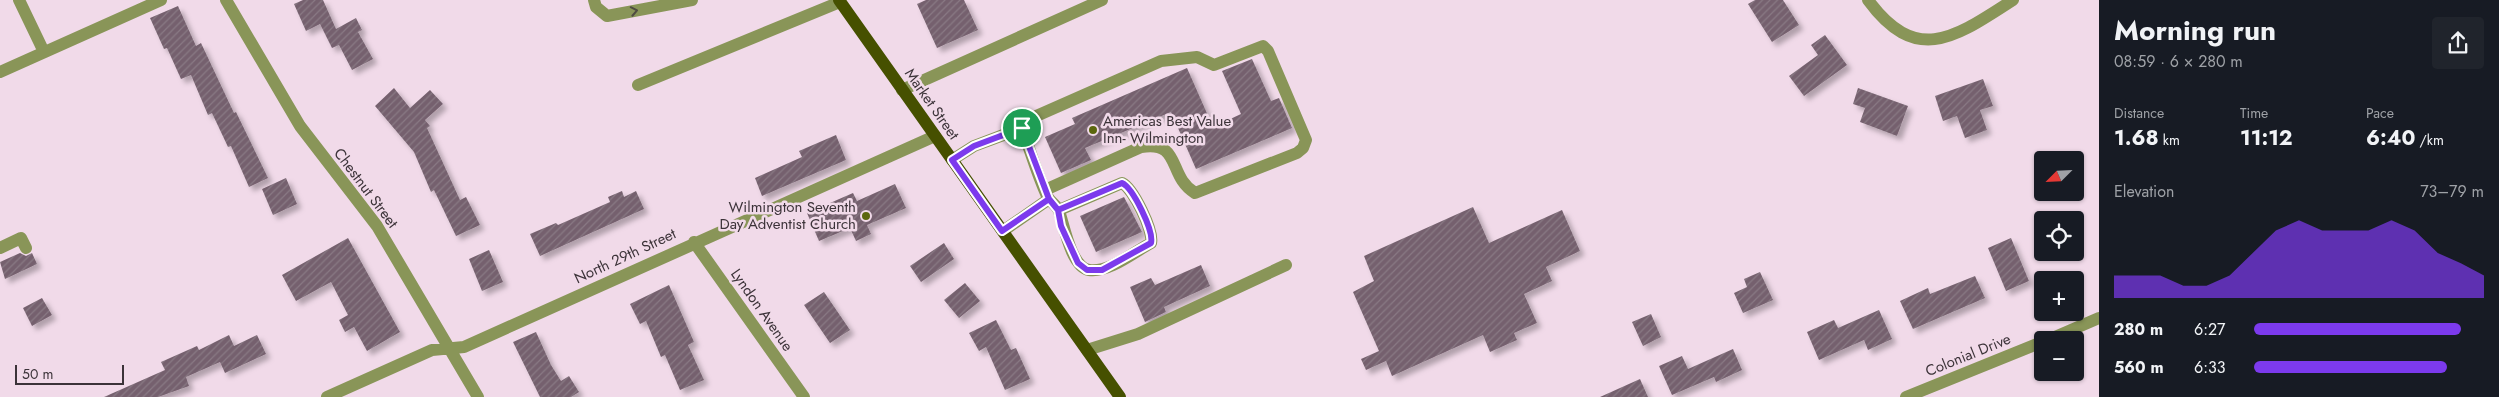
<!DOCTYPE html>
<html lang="en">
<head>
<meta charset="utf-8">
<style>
	body { margin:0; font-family:Jost,sans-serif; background:#20242c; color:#f1f3f6; height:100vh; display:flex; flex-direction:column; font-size:19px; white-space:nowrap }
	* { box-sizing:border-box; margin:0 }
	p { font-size:16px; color:#9ea1a6 }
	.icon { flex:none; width:28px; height:28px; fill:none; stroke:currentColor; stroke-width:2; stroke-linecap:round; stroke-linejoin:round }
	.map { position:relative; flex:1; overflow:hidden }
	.sheet { display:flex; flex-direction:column; background:#171b24; width:400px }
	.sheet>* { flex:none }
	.needle { width:32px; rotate:246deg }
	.buttons { position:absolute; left:2034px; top:151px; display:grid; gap:10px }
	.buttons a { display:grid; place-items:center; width:50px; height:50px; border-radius:5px; background:#171b24; box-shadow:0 1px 4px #0004; font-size:25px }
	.scale { position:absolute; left:15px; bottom:12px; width:109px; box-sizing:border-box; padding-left:5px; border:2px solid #3c3339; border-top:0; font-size:14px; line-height:18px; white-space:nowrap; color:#3c3339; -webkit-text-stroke:4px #f1dae9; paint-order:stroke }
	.pin { position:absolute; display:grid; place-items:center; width:42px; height:42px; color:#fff; margin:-21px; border:2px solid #fff; border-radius:50%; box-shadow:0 1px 5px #0007 }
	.round { display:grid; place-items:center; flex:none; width:52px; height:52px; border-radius:5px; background:#20242c }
	.head { display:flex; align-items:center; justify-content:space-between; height:85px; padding:0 15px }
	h1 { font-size:28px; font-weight:700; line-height:38px }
	.figures { display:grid; grid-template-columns:repeat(3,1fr); gap:8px; height:85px; padding:5px 15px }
	.figures div { display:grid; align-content:center }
	.figures b { font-size:21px; font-weight:700 }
	.figures small { font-size:14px; font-weight:400 }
	.figures p { font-size:14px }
	.chart { height:140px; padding:10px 15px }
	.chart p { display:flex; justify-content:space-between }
	.chart svg { width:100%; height:90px; margin-top:5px; fill:#7c3aed; opacity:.7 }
	ul { padding:0 15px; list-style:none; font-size:16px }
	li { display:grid; grid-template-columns:80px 60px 1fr; align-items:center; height:38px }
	li i { height:12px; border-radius:6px; background:#7c3aed }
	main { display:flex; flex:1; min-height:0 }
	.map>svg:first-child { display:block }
	.building { fill:url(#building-hatch); filter:url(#shadow) }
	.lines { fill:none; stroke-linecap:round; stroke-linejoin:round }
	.minor { stroke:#899558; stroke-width:12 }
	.major { stroke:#465000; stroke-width:12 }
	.oneway { stroke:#4f4c41 }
	.route-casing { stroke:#fff; stroke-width:10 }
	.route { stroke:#7c3aed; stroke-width:6 }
	.poi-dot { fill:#5b670d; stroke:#f1dae9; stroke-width:2 }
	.labels { text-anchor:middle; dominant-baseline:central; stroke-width:5; stroke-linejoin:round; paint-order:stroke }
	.street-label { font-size:15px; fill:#3c3339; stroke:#f1dae9 }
	.poi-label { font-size:15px; fill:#3c3339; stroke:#f1dae9; text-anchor:start }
</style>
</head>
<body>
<main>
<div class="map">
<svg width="2099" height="397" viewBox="0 0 2099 397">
	<defs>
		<pattern id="building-hatch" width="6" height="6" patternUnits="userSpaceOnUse" patternTransform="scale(1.25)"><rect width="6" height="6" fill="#75616e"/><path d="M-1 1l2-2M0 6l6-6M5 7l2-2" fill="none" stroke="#897984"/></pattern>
		<filter id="shadow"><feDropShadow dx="4.5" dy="4.5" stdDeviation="2.5" flood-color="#0004"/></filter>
	</defs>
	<rect width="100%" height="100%" fill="#f1dae9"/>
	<path class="building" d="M303,0H323L336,29L356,18L362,30L358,32L373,59L352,70L339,45L332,48L320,24L306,31L294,4Z
		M926,0H964L978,30L937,48L917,4Z
		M1755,0H1783L1799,25L1772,42L1748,4Z
		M178,6L196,46L201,43L234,113L236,112L268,178L249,187L231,146L228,147L212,113L208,115L191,75L181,79L167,48L164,49L150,18Z
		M1825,35L1847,65L1804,96L1789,76L1818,55L1811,45Z
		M1252,59L1271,101L1279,98L1292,128L1196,169L1171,112L1085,148L1091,160L1061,173L1045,137L1075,124L1072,118L1187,68L1213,127L1241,114L1222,71Z
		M1983,79L1993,106L1980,110L1987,130L1965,138L1957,116L1943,121L1935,96Z
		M394,88L410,108L430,90L443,104L425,120L430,126L427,128L460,200L466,197L480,225L456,236L434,190L431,192L414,152L375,106Z
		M1858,88L1908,106L1897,136L1860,122L1865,108L1853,104Z
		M836,135L846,160L762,196L755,178L802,157L799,151Z
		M286,178L297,204L273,215L262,189Z
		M895,184L906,208L867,225L871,234L856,241L850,228L819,241L807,213L853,193L857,201Z
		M622,191L624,197L636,191L644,209L540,256L530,234L556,223L558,225L610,202L608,197Z
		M1124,197L1142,232L1096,252L1080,216Z
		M1473,207L1489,243L1562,210L1580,251L1546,267L1552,281L1524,294L1537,323L1514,333L1517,340L1490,352L1483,335L1392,376L1386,361L1366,370L1361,359L1379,351L1353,292L1374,281L1364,256Z
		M348,238L400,332L367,351L354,327L345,332L339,320L348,315L331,282L296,301L282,275Z
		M2011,238L2029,281L2006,291L1988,248Z
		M944,243L954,259L921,282L910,266Z
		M489,250L503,282L482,291L469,259Z
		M20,253L26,256L32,253L37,264L5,279L0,262Z
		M1201,265L1210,286L1164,307L1166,312L1145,322L1130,287L1151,278L1155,285Z
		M1760,272L1773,300L1743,313L1734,293L1747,287L1744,279Z
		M1975,276L1985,298L1913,329L1900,301L1928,288L1930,294Z
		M965,283L980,301L959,318L944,300Z
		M669,285L694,342L688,345L704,380L680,390L665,355L661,357L646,321L640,324L630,304Z
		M824,292L850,330L830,343L804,305Z
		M42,298L52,315L32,326L23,308Z
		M1879,310L1892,339L1868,350L1864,340L1819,360L1807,332L1834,320L1838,328Z
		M1651,314L1661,337L1643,346L1632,322Z
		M996,320L1011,350L1016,348L1030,379L1005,390L986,347L979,351L969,333Z
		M536,332L551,365L561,381L569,376L579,392L571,397H540L513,342Z
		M229,335L234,346L257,335L266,354L225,373L220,362L186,377L189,386L158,397H104L165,370L161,362L197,346L199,350Z
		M1733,349L1742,370L1716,382L1714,377L1672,395L1659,366L1682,356L1688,369Z
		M1640,379L1648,397H1600Z"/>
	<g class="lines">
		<path class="minor" d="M19,0L44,52
			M226,0L300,126L377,226L478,397
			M594,0L596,7L607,16L692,0
			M1868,0C1917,67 1957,36 2013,0
			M0,72L161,0
			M638,85L840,2
			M902,90L1102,0
			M952,160L974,146L1022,128
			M1045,190L1141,147C1182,140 1167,176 1195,193L1297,153L1303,148L1306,140L1268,51L1263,46L1214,65L1197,57L1161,61L1034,117L1022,128C1030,150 1037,174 1047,196C1050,202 1057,205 1059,211C1064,225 1071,267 1089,270C1109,273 1134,252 1151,243C1154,231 1133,188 1122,183L1059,210
			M1003,231L1049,199
			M694,242L804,397
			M0,248L21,238L26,248
			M2048,340L2099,318
			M1087,350L1138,334L1286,265
			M327,397L432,350L464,347L935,136
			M1906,397L2042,342"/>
		<path class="major" d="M839,0L1120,397"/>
	</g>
	<defs><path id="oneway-chevron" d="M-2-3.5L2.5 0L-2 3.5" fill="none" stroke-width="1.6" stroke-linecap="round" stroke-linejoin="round" transform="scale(1.25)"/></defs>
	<use class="oneway" href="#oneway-chevron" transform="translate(634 11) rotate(-11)"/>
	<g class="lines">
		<defs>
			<path id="route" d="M1022,128L974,146L952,160L1002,231L1049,199L1058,210L1122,183C1133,188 1154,231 1151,243L1102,270H1087L1078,263L1061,226L1058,210L1049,199L1022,128"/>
		</defs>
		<use href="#route" class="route-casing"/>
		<use href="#route" class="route"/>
	</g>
	<g class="poi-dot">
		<circle cx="1093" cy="130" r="5"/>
		<circle cx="866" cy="216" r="5"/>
	</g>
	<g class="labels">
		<g class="street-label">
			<text transform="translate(932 104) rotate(55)">Market Street</text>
			<text transform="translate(366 188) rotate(53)">Chestnut Street</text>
			<text transform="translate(625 256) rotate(-25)">North 29th Street</text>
			<text transform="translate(762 310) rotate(55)">Lyndon Avenue</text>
			<text transform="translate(1968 355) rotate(-22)">Colonial Drive</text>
		</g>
		<g class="poi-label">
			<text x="1103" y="121">Americas Best Value<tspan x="1103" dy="17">Inn- Wilmington</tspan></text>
			<text x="856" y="207" text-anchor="end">Wilmington Seventh<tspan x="856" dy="17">Day Adventist Church</tspan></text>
		</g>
	</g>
</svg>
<div class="buttons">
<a><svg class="needle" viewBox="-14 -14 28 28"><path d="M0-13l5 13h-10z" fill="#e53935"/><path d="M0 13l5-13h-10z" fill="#9ea1a6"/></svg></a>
<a><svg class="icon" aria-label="locate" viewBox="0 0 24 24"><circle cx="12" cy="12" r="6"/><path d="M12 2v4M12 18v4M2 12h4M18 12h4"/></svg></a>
<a>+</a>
<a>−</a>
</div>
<div class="scale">50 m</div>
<div class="pin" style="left:1022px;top:128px;background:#1e9e55"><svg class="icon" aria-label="arrive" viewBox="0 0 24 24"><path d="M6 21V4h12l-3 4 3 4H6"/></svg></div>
</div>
<section class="sheet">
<div class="head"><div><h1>Morning run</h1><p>08:59 · 6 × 280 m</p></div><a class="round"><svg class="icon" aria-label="share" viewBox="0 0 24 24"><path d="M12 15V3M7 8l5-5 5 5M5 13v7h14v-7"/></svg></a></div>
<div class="figures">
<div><p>Distance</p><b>1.68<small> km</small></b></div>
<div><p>Time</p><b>11:12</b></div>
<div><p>Pace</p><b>6:40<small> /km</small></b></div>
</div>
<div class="chart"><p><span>Elevation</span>73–79 m</p>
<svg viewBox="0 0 160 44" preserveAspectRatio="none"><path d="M0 44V33L10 33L20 33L30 38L40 38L50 33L60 22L70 11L80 6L90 11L100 11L110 11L120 6L130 11L140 22L150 27L160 33V44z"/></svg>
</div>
<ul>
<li><b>280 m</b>6:27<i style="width:90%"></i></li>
<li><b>560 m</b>6:33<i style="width:84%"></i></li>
</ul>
</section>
</main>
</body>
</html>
